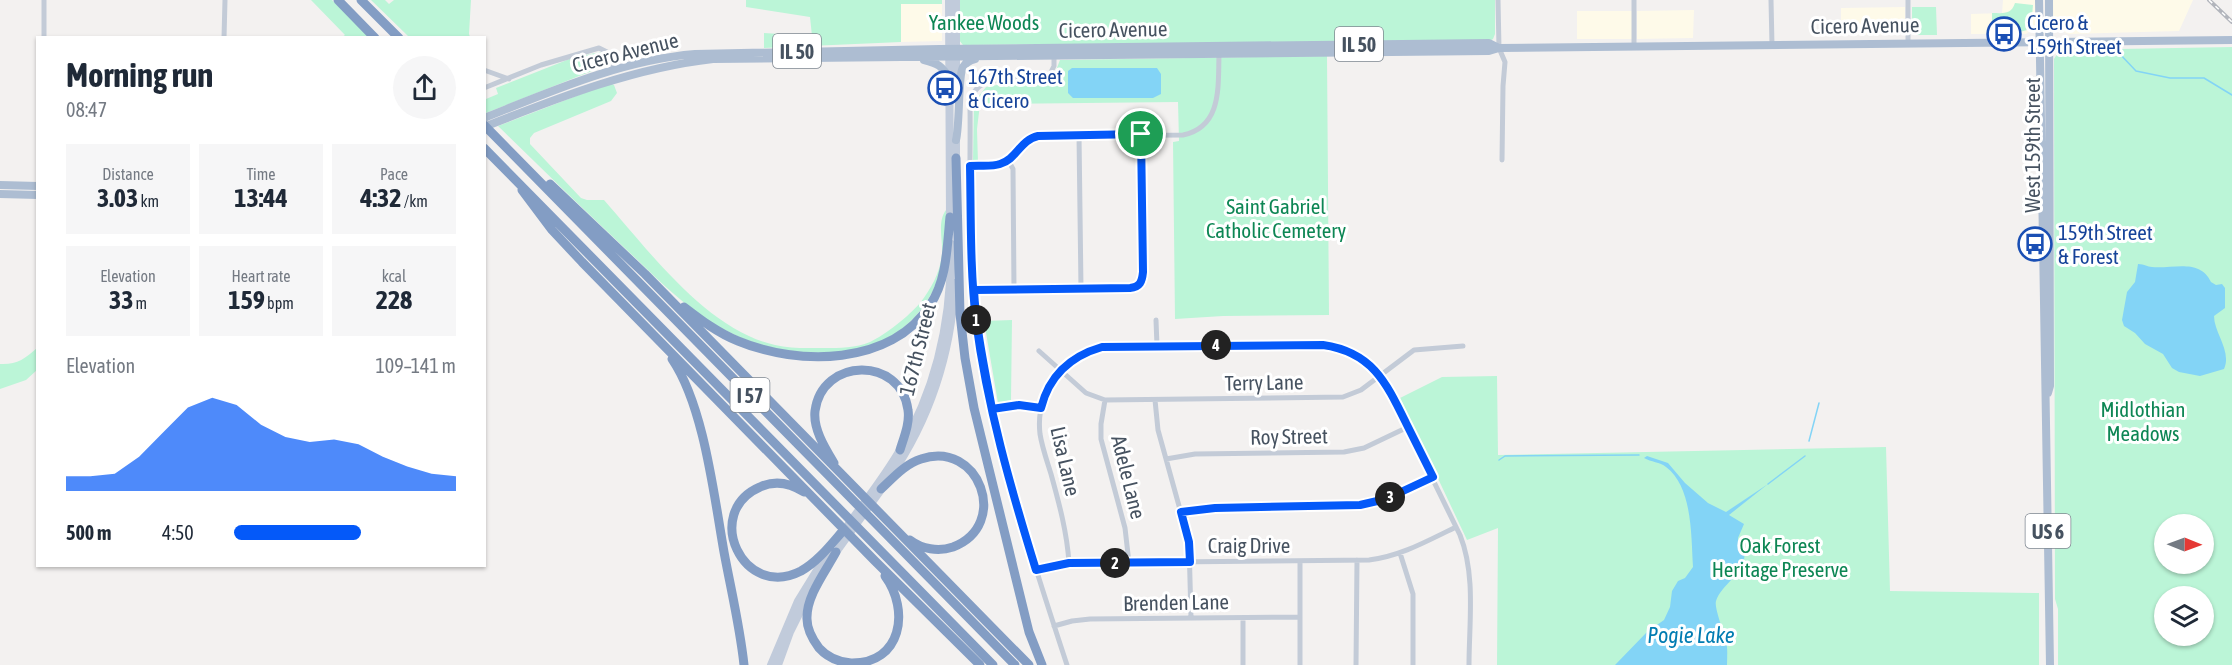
<!DOCTYPE html>
<html lang="en">
<head>
<meta charset="utf-8">
<style>
	body { margin:0; font-family:"Asap Condensed",sans-serif; background:#f6f6f7; color:#1f2937; height:100vh; display:flex; flex-direction:column; font-size:22px; white-space:nowrap }
	* { box-sizing:border-box; margin:0 }
	p { font-size:20px; color:#747a83 }
	.icon { flex:none; width:33px; height:33px; fill:none; stroke:currentColor; stroke-width:2; stroke-linecap:round; stroke-linejoin:round }
	.map { position:relative; flex:1; overflow:hidden }
	.panel { position:absolute; left:36px; top:36px; width:450px; height:531px; display:flex; flex-direction:column; background:#fff; border-radius:0px; box-shadow:0 2px 4px #0004 }
	.panel>* { flex:none }
	.needle { width:39px; rotate:91deg }
	.tools { position:absolute; left:2154px; top:514px; display:grid; gap:12px }
	.tools a { display:grid; place-items:center; width:60px; height:60px; border-radius:50%; background:#fff; box-shadow:0 2px 4px #0004; font-size:30px }
	.pin { position:absolute; display:grid; place-items:center; width:51px; height:51px; color:#fff; margin:-26px; border:3px solid #fff; border-radius:50%; box-shadow:0 2px 6px #0007 }
	.km { position:absolute; width:30px; height:30px; margin:-15px; border-radius:50%; background:#222; color:#fff; font-size:16px; line-height:30px; text-align:center }
	.round { display:grid; place-items:center; flex:none; width:63px; height:63px; border-radius:32px; background:#f6f6f7 }
	.overview { display:flex; align-items:center; justify-content:space-between; height:102px; padding:0 30px }
	h1 { font-size:33px; font-weight:700; line-height:45px }
	.figures { display:grid; grid-template-columns:repeat(3,1fr); gap:9px; height:102px; padding:6px 30px }
	.figures div { display:grid; align-content:center; border-radius:0px; background:#f6f6f7; text-align:center }
	.figures b { font-size:26px; font-weight:700 }
	.figures small { font-size:16px; font-weight:400 }
	.figures p { font-size:16px }
	.chart { height:168px; padding:12px 30px }
	.chart p { display:flex; justify-content:space-between }
	.chart svg { width:100%; height:108px; margin-top:6px; fill:#0459f9; opacity:.7 }
	ul { padding:0 30px; list-style:none; font-size:20px }
	li { display:grid; grid-template-columns:96px 72px 1fr; align-items:center; height:45px }
	li i { height:15px; border-radius:8px; background:#0459f9 }
	.map>svg:first-child { display:block }
	.commercial { fill:#fefae9 }
	.green { fill:#bbf5d7; fill-rule:evenodd }
	.water { fill:#83d4f6 }
	.lines { fill:none; stroke-linecap:round; stroke-linejoin:round }
	.stream { stroke:#83d4f6; stroke-width:1.5 }
	.street { stroke:#c3cbd7; stroke-width:5 }
	.secondary { stroke:#c1cbdb; stroke-width:8 }
	.primary { stroke:#adbdd2; stroke-width:8 }
	.highway { stroke:#839dc4; stroke-width:9 }
	.rail-casing { stroke:#b2b5bc; stroke-width:4 }
	.rail { stroke:#fff; stroke-width:1.5; stroke-dasharray:4.5; stroke-linecap:butt }
	.route-casing { stroke:#fff; stroke-width:12 }
	.route { stroke:#0459f9; stroke-width:8 }
	.labels { text-anchor:middle; dominant-baseline:central; stroke-width:6; stroke-linejoin:round; paint-order:stroke }
	.shield { fill:#fff; stroke:#7e8690; stroke-width:1.5 }
	.shield-label { font-size:20px; font-weight:bold; fill:#465260 }
	.park-label { font-size:21px; fill:#0d8654; stroke:#fff }
	.transit-label { font-size:21px; fill:#164399; stroke:#fff; text-anchor:start }
	.street-label { font-size:21px; fill:#465260; stroke:#fff }
	.water-label { font-size:22px; font-style:italic; fill:#017cb2; stroke:#fff }
</style>
</head>
<body>
<div class="map">
<svg width="2232" height="665" viewBox="0 0 2232 665">
	<rect width="100%" height="100%" fill="#f3f1f0"/>
	<path class="commercial" d="M2003,0H2036L2035,24L2032,30L2026,34H1971V14L2002,13Z
		M2053,0H2193L2179,31L2069,34L2057,29L2053,21Z
		M901,4H942V41L901,42Z
		M1905,7V34L1841,35V8Z
		M1694,10L1693,38L1637,39V11Z
		M1577,11H1633L1632,39H1577Z"/>
	<path class="green" d="M311,0H332L369,37H342L345,35Z
		M371,0H385L389,4L394,0H471L469,34L470,37H409Z
		M746,0H942V4H901V42L764,48V33L812,36L810,17L746,7Z
		M958,0H1495V34L1493,39L1490,41L963,45L959,40Z
		M2015,3L2033,5L2031,28C2020,35 2004,31 1992,31V13C2003,13 2011,15 2015,3Z
		M1912,7H1936L1937,35H1916L1912,32Z
		M2232,47V665H2058V609L2055,599L2054,59L2059,51L2063,50ZM2164,525H2204V564H2164ZM2164,597H2204V636H2164Z
		M600,52L608,59L607,65L486,113L485,112L484,97L486,99L498,94L496,88L572,58Z
		M1327,56L1329,315L1223,316L1175,319L1173,142L1179,141L1178,102L980,104L977,129L978,163L973,161L974,102L986,87L1002,84L1048,83L1053,78L1060,60Z
		M610,83L614,85L617,93L611,101L534,133L530,138V144L581,198L587,200H604C649,251 707,330 775,345C791,349 808,348 825,348C839,348 856,348 870,342C885,335 909,316 920,303C931,289 940,273 942,254C943,240 937,222 946,210C948,261 938,304 895,334C875,348 849,352 826,353C794,353 761,348 733,334C692,315 662,283 630,253C585,211 542,169 498,126Z
		M1012,320L1011,400L998,403L984,321Z
		M37,348V370L26,380L0,389V364C16,365 25,359 37,348Z
		M1497,376L1498,455L1886,447L1890,591L2039,593V665H1497L1498,528L1467,540L1400,398L1442,377Z"/>
	<path class="water" d="M1072,68H1157L1161,74V94L1153,98H1073L1068,93V71Z
		M2138,264C2145,264 2147,267 2152,267C2173,269 2200,258 2211,282L2216,285L2222,284L2225,288V308L2214,316C2214,333 2232,351 2224,369L2200,376L2179,372L2172,368L2163,354L2145,344L2135,333L2124,326L2122,320L2127,292L2135,282Z
		M1647,456L1668,463L1685,483L1708,503L1726,512L1768,484L1729,515L1744,524L1738,538V547L1743,549C1751,571 1722,582 1716,601C1714,608 1724,632 1726,641C1728,649 1727,657 1727,665H1615L1647,632L1664,620L1670,607L1672,591L1678,581L1685,578L1693,567C1691,537 1693,487 1666,467C1660,462 1651,462 1644,458Z"/>
	<g class="lines">
		<path class="stream" d="M2118,52L2136,71L2170,78H2204L2232,95
			M1809,441L1819,403
			M1499,460L1505,456L1639,455
			M1768,484L1805,456"/>
		<path class="street" d="M1498,0L1499,48L1505,62L1503,86L1502,160
			M1771,0L1772,45
			M1908,0V42
			M44,38V0
			M224,38L225,0
			M1634,47V0
			M1054,55V66L1049,76C1023,87 974,65 970,106C971,178 966,252 977,323C993,440 1030,553 1067,665
			M484,70L509,79
			M484,88L541,65L599,48L607,52L615,70
			M1079,135L1081,289
			M1008,160L1013,169L1014,290
			M970,166C980,165 991,167 1000,164C1017,159 1020,140 1038,136L1183,135C1222,127 1218,87 1219,55
			M973,290L1129,288L1139,285L1143,272L1141,134
			M1156,320L1157,346
			M1039,351L1086,393L1105,400L1343,397L1361,390L1414,350L1463,346
			M1105,400L1101,424V439L1125,528L1129,563
			M1155,400L1158,430L1189,542L1191,618
			M992,409L1019,405L1041,408
			M1166,459L1195,454L1344,452L1364,448L1408,427
			M1181,512L1215,508L1360,505L1386,499L1433,477
			M1400,553L1413,594V665
			M1300,561V665
			M1069,563C1067,532 1059,503 1051,474C1047,461 1042,447 1040,434C1035,390 1066,352 1109,347L1312,344C1345,345 1362,356 1384,380L1460,535C1476,575 1469,623 1469,665
			M1036,570L1069,563L1369,560C1401,556 1427,541 1456,527
			M1243,618V665
			M1054,626L1072,621L1090,619L1300,617
			M1356,665L1357,560"/>
		<path class="secondary" d="M949,0L950,220
			M956,0V94
			M956,136V163
			M890,477C930,419 951,353 955,283
			M848,525C866,500 885,476 900,450C937,388 952,316 951,244
			M834,555L883,487
			M771,665L798,601L830,549
			M778,665L790,632L810,592"/>
		<path class="primary" d="M2039,0L2050,665
			M924,60C937,63 943,66 949,79
			M484,118C552,91 622,60 695,54L939,49L1489,43L1499,48
			M484,127C558,98 633,68 713,59L1489,51L1499,48L2232,40
			M956,140C960,124 958,75 963,67C966,62 971,60 975,59
			M0,185L38,186
			M0,194L38,195
			M2048,393L2050,386L2049,0"/>
		<path class="highway" d="M338,0L375,38
			M361,0L399,38
			M484,125L1015,665
			M484,148L993,665
			M956,158L960,314L965,358L974,408L1029,632L1042,665
			M550,184L645,274L1029,665
			M522,190L552,230L582,262L875,561L980,665
			M684,307C701,320 718,333 738,341C798,366 891,366 930,305C947,280 947,247 950,217
			M672,359C704,406 714,496 724,552C731,590 740,627 744,665
			M834,463C825,448 813,429 815,411C822,357 901,356 908,410C910,423 904,437 900,450
			M881,489C893,478 905,464 921,459C979,439 1011,525 953,547C938,552 922,549 910,540
			M804,492C790,483 775,480 760,487C702,512 743,601 801,571C817,562 829,547 841,533
			M836,552C826,571 806,596 807,619C807,629 813,640 819,648C828,658 838,662 851,663C902,664 910,610 885,576"/>
		<defs>
			<path id="rail" d="M2209,0L2232,22"/>
		</defs>
		<use href="#rail" class="rail-casing"/>
		<use href="#rail" class="rail"/>
	</g>
	<g class="lines">
		<defs>
			<path id="route" d="M1141,134L1038,136C1020,140 1017,159 1000,164C991,167 980,165 970,166C971,217 970,270 976,321C987,406 1011,489 1036,570L1069,563L1190,562L1189,542L1181,512L1215,508L1360,505L1386,499L1433,477C1424,459 1415,441 1406,423C1386,382 1372,352 1323,345L1102,347C1071,356 1049,376 1041,408L1019,405L992,409C985,370 976,330 974,290L1130,288C1140,287 1142,282 1143,272L1141,134"/>
		</defs>
		<use href="#route" class="route-casing"/>
		<use href="#route" class="route"/>
	</g>
	<defs>
		<symbol id="bus-ring" viewBox="-11 -11 22 22"><circle r="9.5" fill="#fff" stroke="#1a4fb4" stroke-width="1.5"/><path d="M-5-6H5V4H4V6H2V4H-2V6H-4V4H-5ZM-3.5-4V0h7V-4ZM-3.5 1.2v1.5H-2V1.2ZM2 1.2v1.5H3.5V1.2Z" fill="#1a4fb4"/></symbol>
	</defs>
	<g fill-rule="evenodd">
		<use href="#bus-ring" x="1985" y="15" width="38" height="38"/>
		<use href="#bus-ring" x="926" y="69" width="38" height="38"/>
		<use href="#bus-ring" x="2016" y="225" width="38" height="38"/>
	</g>
	<g class="labels">
		<g class="shield">
			<rect x="1335" y="27" width="48" height="34" rx="4.5"/>
			<rect x="773" y="34" width="48" height="34" rx="4.5"/>
			<rect x="730.5" y="378" width="39" height="34" rx="4.5"/>
			<rect x="2025.5" y="514" width="45" height="34" rx="4.5"/>
		</g>
		<g class="shield-label">
			<text x="1359" y="44">IL 50</text>
			<text x="797" y="51">IL 50</text>
			<text x="750" y="395">I 57</text>
			<text x="2048" y="531">US 6</text>
		</g>
		<g class="park-label">
			<text x="984" y="22">Yankee Woods</text>
			<text x="1276" y="206">Saint Gabriel<tspan x="1276" dy="24">Catholic Cemetery</tspan></text>
			<text x="2143" y="409">Midlothian<tspan x="2143" dy="24">Meadows</tspan></text>
			<text x="1780" y="545">Oak Forest<tspan x="1780" dy="24">Heritage Preserve</tspan></text>
		</g>
		<g class="transit-label">
			<text x="2027" y="22">Cicero &amp;<tspan x="2027" dy="24">159th Street</tspan></text>
			<text x="968" y="76">167th Street<tspan x="968" dy="24">&amp; Cicero</tspan></text>
			<text x="2058" y="232">159th Street<tspan x="2058" dy="24">&amp; Forest</tspan></text>
		</g>
		<g class="street-label">
			<text transform="translate(1865 25) rotate(-1)">Cicero Avenue</text>
			<text transform="translate(1113 29) rotate(-1)">Cicero Avenue</text>
			<text transform="translate(625 52) rotate(-14)">Cicero Avenue</text>
			<text transform="translate(2032 145) rotate(-90)">West 159th Street</text>
			<text transform="translate(917 349) rotate(-76)">167th Street</text>
			<text transform="translate(1264 382) rotate(-1)">Terry Lane</text>
			<text transform="translate(1289 436) rotate(-1)">Roy Street</text>
			<text transform="translate(1066 461) rotate(77)">Lisa Lane</text>
			<text transform="translate(1129 477) rotate(76)">Adele Lane</text>
			<text x="1249" y="545">Craig Drive</text>
			<text transform="translate(1176 602) rotate(-1)">Brenden Lane</text>
		</g>
		<g class="water-label">
			<text x="1691" y="635">Pogie Lake</text>
		</g>
	</g>
</svg>
<div class="tools">
<a><svg class="needle" viewBox="-14 -14 28 28"><path d="M0-13l5 13h-10z" fill="#e53935"/><path d="M0 13l5-13h-10z" fill="#747a83"/></svg></a>
<a><svg class="icon" aria-label="layers" viewBox="0 0 24 24"><path d="M12 4l9 5-9 5-9-5zM3 14l9 5 9-5"/></svg></a>
</div>
<div class="pin" style="left:1141px;top:134px;background:#1e9e55"><svg class="icon" aria-label="arrive" viewBox="0 0 24 24"><path d="M6 21V4h12l-3 4 3 4H6"/></svg></div>
<b class="km" style="left:976px;top:320px">1</b>
<b class="km" style="left:1115px;top:563px">2</b>
<b class="km" style="left:1390px;top:497px">3</b>
<b class="km" style="left:1216px;top:345px">4</b>
<section class="panel">
<div class="overview"><div><h1>Morning run</h1><p>08:47</p></div><a class="round"><svg class="icon" aria-label="share" viewBox="0 0 24 24"><path d="M12 15V3M7 8l5-5 5 5M5 13v7h14v-7"/></svg></a></div>
<div class="figures">
<div><p>Distance</p><b>3.03<small> km</small></b></div>
<div><p>Time</p><b>13:44</b></div>
<div><p>Pace</p><b>4:32<small> /km</small></b></div>
</div>
<div class="figures">
<div><p>Elevation</p><b>33<small> m</small></b></div>
<div><p>Heart rate</p><b>159<small> bpm</small></b></div>
<div><p>kcal</p><b>228</b></div>
</div>
<div class="chart"><p><span>Elevation</span>109–141 m</p>
<svg viewBox="0 0 160 44" preserveAspectRatio="none"><path d="M0 44V38L10 38L20 37L30 30L40 20L50 10L60 6L70 9L80 17L90 22L100 24L110 23L120 25L130 30L140 34L150 37L160 38V44z"/></svg>
</div>
<ul>
<li><b>500 m</b>4:50<i style="width:57%"></i></li>
</ul>
</section>
</div>
</body>
</html>
